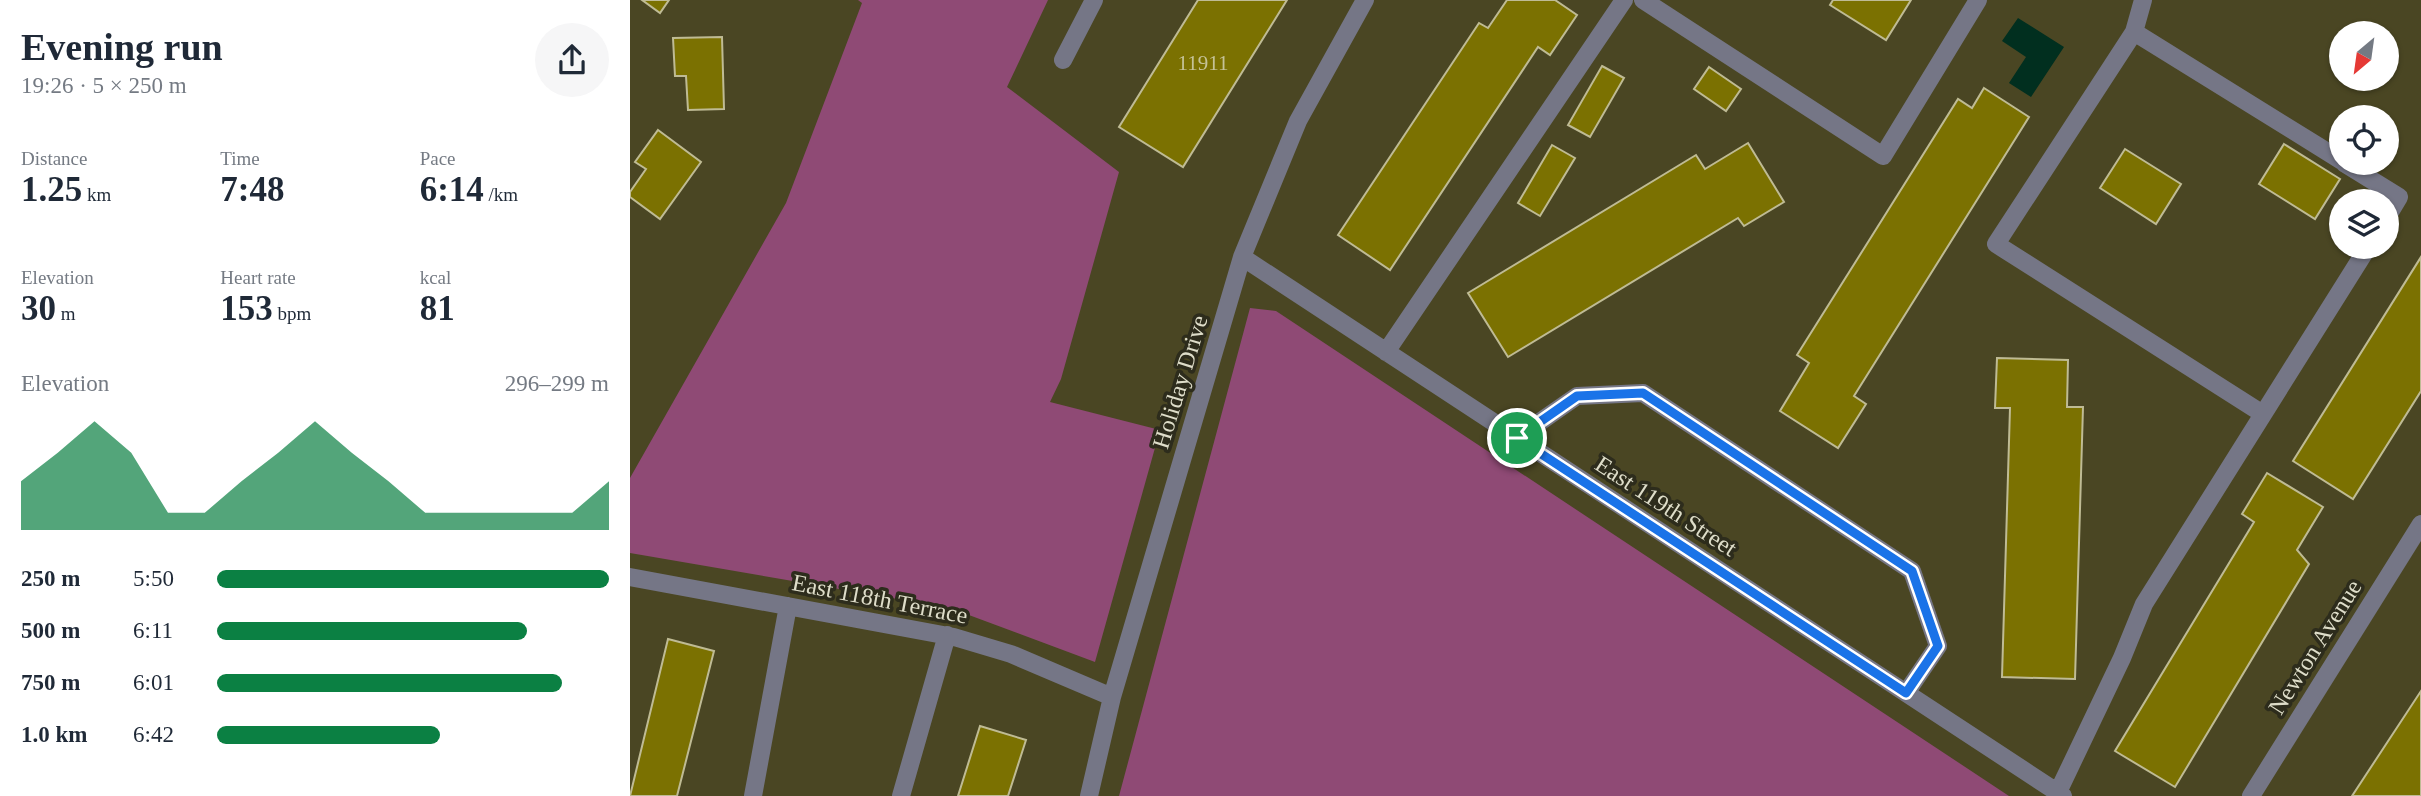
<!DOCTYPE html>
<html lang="en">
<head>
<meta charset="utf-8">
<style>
	body { margin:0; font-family:"Times New Roman",serif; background:#f6f6f7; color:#1f2937; height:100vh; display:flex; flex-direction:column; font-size:26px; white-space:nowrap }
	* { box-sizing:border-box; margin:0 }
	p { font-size:23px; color:#747a83 }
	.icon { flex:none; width:38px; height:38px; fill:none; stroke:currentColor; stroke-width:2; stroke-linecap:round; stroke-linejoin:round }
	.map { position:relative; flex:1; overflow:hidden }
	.side { display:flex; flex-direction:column; background:#fff; width:630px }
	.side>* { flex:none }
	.needle { width:46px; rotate:209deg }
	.buttons { position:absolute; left:1699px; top:21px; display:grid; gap:14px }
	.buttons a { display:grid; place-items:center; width:70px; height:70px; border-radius:50%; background:#fff; box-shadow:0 2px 5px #0004; font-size:35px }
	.pin { position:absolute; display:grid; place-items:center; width:60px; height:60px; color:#fff; margin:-30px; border:4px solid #fff; border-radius:50%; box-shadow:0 2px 7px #0007 }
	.round { display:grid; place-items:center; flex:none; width:74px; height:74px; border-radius:37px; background:#f6f6f7 }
	.headline { display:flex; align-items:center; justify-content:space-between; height:119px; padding:0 21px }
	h1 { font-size:38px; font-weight:700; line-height:52px }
	.stats { display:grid; grid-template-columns:repeat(3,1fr); gap:10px; height:119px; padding:7px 21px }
	.stats div { display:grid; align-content:center }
	.stats b { font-size:35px; font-weight:700 }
	.stats small { font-size:19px; font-weight:400 }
	.stats p { font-size:19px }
	.chart { height:196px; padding:14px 21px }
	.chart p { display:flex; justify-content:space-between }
	.chart svg { width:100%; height:126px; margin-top:7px; fill:#0b8043; opacity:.7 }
	ul { padding:0 21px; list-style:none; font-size:23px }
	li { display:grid; grid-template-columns:112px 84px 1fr; align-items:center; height:52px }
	li i { height:18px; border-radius:9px; background:#0b8043 }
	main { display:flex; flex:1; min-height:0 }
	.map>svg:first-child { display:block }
	.green { fill:#8f4a75 }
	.water { fill:#012f1f }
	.building { fill:#7b7101; stroke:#bfbb94; stroke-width:2 }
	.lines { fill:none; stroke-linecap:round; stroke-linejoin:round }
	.minor { stroke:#757686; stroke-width:18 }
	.route-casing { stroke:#fff; stroke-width:14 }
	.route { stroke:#1a73e8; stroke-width:9 }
	.labels { text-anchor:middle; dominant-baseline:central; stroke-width:7; stroke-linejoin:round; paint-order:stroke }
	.number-label { font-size:21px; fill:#c5c297 }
	.street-label { font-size:24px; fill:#deddc9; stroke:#2d2c1c }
</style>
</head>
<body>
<main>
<section class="side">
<div class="headline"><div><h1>Evening run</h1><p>19:26 · 5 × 250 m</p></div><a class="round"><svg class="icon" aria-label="share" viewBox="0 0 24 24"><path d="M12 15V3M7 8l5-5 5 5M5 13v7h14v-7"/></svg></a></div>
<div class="stats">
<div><p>Distance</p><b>1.25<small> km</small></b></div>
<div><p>Time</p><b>7:48</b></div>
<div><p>Pace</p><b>6:14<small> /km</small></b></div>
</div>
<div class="stats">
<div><p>Elevation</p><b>30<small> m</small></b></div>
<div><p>Heart rate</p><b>153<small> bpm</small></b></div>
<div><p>kcal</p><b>81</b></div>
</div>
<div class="chart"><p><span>Elevation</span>296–299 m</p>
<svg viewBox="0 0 160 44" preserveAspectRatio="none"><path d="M0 44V27L10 17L20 6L30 17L40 38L50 38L60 27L70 17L80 6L90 17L100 27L110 38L120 38L130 38L140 38L150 38L160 27V44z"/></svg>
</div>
<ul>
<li><b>250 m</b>5:50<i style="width:100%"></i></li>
<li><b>500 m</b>6:11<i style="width:79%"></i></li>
<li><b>750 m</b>6:01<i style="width:88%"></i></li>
<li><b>1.0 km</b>6:42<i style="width:57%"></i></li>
</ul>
</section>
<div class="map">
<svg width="1791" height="796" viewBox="0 0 1791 796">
	<rect width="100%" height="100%" fill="#4a4623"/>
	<path class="green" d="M228,0H418L377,87L489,172L431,379L420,402L530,430L465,662L320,608L0,553V478L156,203L232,3Z
		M620,308L646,311L1379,796H489Z"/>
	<path class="water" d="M1388,18L1434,47L1401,97L1379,83L1396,57L1372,41Z"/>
	<path class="building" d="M12,0H39L30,13Z
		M568,0H657L553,167L489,127Z
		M877,0H925L947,15L920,55L908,47L760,270L708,235L849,23L858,28Z
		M1203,0H1281L1256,40L1200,5Z
		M92,37L94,109L58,110L56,76H45L43,38Z
		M972,66L994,78L960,137L938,125Z
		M1079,67L1111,89L1096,111L1064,89Z
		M1354,88L1399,117L1224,396L1236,404L1208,448L1150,411L1179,363L1167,355L1328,99L1342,108Z
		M28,130L71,162L30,219L0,197V192L16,169L5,162Z
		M1118,143L1154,202L1114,226L1108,218L878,357L838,293L1066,155L1075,169Z
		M1654,144L1710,179L1685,219L1629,184Z
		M922,145L945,158L910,216L888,203Z
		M1495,149L1551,184L1526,224L1470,188Z
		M1791,257V391L1723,499L1663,461Z
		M1367,358L1438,360L1437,407H1453L1445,679L1372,677L1380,408H1365Z
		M1637,473L1693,507L1667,550L1679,564L1545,787L1485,751L1624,522L1612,514Z
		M38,639L84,651L47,796H0Z
		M1791,691V796H1722Z
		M350,726L396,740L378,796H328Z"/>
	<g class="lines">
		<path class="minor" d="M1013,0L1253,156L1348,0
			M1504,32L1513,0
			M433,60L464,0
			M1714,163L1769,197L1757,217
			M612,257L1433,796
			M756,352L994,0
			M1633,414L1366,244L1504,32L1712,161
			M887,438L947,396L1013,393L1282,571L1308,646L1276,693
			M0,577L324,637L381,654L482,697
			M1428,792L1492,658L1514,604L1738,247
			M123,796L158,606
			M271,796L317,635
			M459,796L482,697L612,257L668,121L735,0
			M1621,796L1791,524"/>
	</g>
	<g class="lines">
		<defs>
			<path id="route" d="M1013,393L1282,571L1308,646L1276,693L887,438L947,396Z"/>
		</defs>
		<use href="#route" class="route-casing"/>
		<use href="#route" class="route"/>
	</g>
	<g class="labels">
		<g class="number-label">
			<text x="573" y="63">11911</text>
		</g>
		<g class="street-label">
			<text transform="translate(550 382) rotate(-73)">Holiday Drive</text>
			<text transform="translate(1036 506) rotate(33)">East 119th Street</text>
			<text transform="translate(250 599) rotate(11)">East 118th Terrace</text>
			<text transform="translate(1685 647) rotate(-58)">Newton Avenue</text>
		</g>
	</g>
</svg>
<div class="buttons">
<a><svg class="needle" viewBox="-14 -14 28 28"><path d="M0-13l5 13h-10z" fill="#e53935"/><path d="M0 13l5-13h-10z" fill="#747a83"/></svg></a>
<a><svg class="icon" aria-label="locate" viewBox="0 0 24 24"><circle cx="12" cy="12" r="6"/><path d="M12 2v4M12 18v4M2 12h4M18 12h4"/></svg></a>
<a><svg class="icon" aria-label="layers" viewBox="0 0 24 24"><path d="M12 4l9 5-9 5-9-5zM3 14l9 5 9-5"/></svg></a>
</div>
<div class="pin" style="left:887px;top:438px;background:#1e9e55"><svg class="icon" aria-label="arrive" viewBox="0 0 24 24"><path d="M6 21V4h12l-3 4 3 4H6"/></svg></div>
</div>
</main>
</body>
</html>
